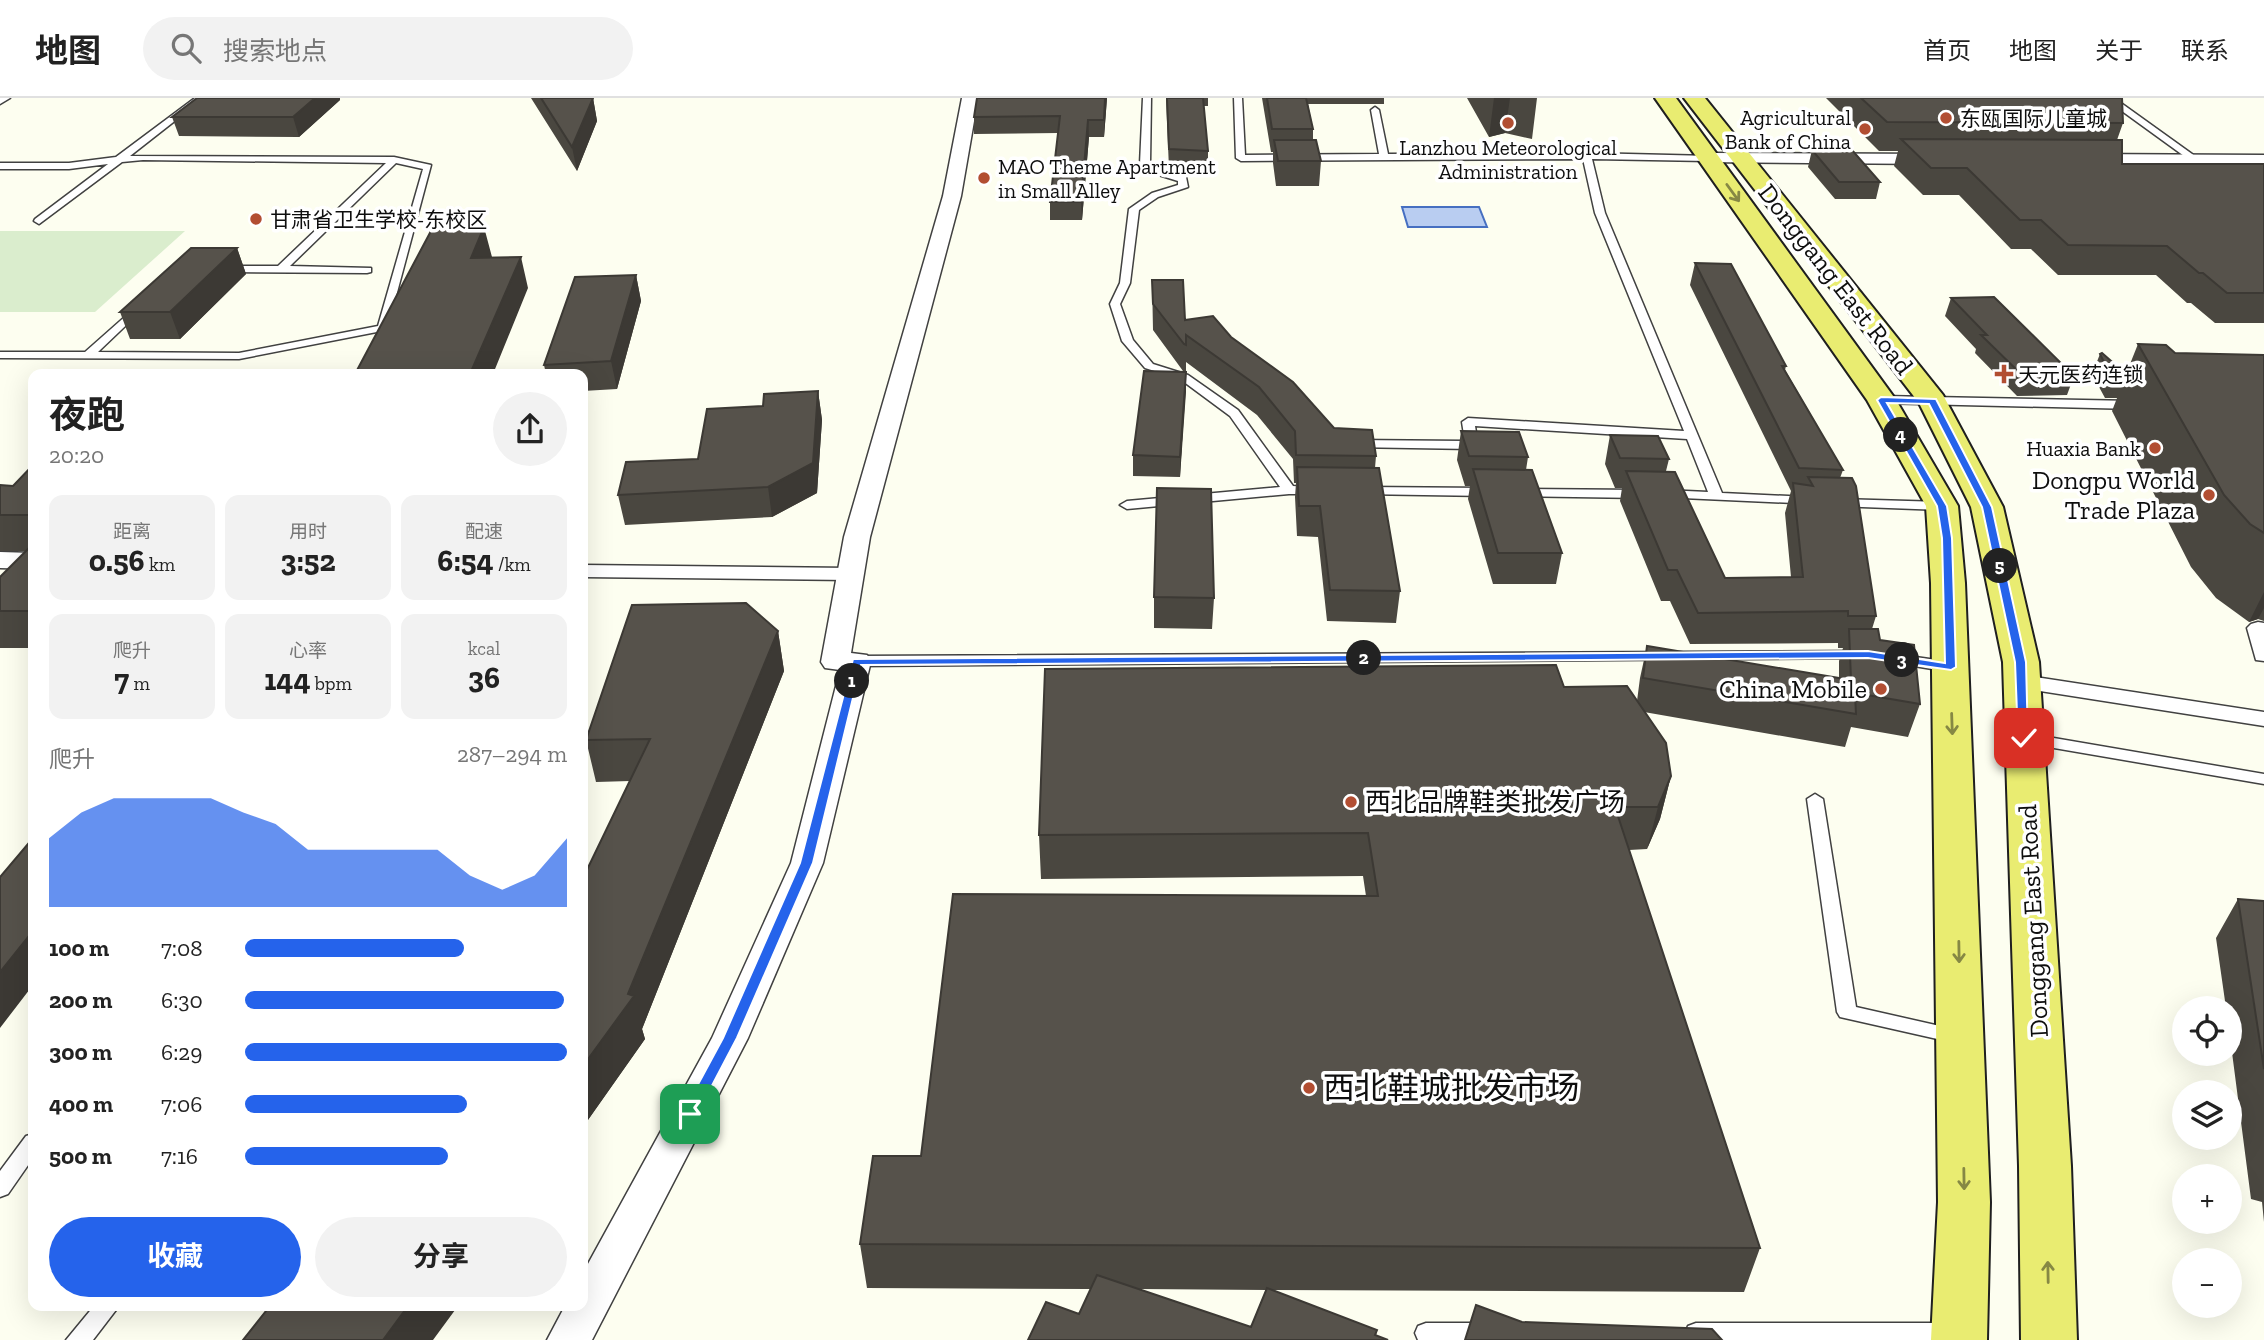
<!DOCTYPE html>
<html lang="zh">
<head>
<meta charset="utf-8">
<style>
	body { margin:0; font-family:"Zilla Slab","Noto Sans SC",serif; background:#f2f2f2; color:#222; height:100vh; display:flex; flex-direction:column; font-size:26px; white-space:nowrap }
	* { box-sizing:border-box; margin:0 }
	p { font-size:23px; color:#767676 }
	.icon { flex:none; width:38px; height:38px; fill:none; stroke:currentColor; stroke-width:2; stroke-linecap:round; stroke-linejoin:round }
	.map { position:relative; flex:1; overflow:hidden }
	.sheet { position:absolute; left:28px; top:271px; width:560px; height:942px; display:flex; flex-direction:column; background:#fff; border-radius:14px; box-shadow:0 7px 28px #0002 }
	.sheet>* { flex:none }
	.buttons { position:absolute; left:2172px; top:898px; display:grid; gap:14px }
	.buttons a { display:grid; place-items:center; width:70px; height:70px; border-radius:50%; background:#fff; box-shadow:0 7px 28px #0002; font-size:35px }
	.pin { position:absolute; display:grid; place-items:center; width:60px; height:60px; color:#fff; margin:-30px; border-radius:14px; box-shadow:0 4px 10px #0006 }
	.km { position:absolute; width:35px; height:35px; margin:-18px; border-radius:50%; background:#222; color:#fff; font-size:19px; line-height:35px; text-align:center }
	.round { display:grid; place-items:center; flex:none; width:74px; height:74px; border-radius:37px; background:#f2f2f2 }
	.overview { display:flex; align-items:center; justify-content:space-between; height:119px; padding:0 21px }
	h1 { font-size:38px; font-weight:700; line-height:52px }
	.stats { display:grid; grid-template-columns:repeat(3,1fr); gap:10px; height:119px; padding:7px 21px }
	.stats div { display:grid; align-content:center; border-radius:14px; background:#f2f2f2; text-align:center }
	.stats b { font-size:30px; font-weight:700 }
	.stats small { font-size:19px; font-weight:400 }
	.stats p { font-size:19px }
	.chart { height:196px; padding:14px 21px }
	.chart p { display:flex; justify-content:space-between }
	.chart svg { width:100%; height:126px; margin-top:7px; fill:#2563eb; opacity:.7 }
	.primary-button { display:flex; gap:14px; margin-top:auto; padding:14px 21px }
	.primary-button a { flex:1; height:80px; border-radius:42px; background:#2563eb; color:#fff; font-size:28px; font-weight:700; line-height:80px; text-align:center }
	.primary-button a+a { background:#f2f2f2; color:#222 }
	ul { padding:0 21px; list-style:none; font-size:23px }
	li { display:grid; grid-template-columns:112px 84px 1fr; align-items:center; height:52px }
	li i { height:18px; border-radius:9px; background:#2563eb }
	header { display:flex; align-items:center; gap:42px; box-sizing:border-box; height:98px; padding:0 35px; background:#fff; border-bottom:2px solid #e0e0e0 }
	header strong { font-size:33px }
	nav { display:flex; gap:38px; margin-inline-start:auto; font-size:24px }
	.search { width:490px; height:63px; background:#f2f2f2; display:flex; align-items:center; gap:18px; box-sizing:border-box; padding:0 24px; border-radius:38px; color:#767676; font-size:26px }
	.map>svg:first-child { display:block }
	.pitch { fill:#daedcd }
	.water { fill:#b9cdf1; stroke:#466fc1; stroke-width:2 }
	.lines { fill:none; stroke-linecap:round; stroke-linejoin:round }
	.service-casing { stroke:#414141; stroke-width:3 }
	.pedestrian-casing { stroke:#414141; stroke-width:3 }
	.minor-casing { stroke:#414141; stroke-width:3 }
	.primary-casing { stroke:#1f1f1f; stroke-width:4 }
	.service { fill:#fff; fill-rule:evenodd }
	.pedestrian { fill:#fff; fill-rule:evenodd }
	.minor { fill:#fff; fill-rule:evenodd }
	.primary { fill:#e9ec71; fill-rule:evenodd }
	.wall { fill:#4a4740; fill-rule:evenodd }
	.shaded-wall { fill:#3c3934 }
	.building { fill:#56524b; stroke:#3c3934; stroke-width:2 }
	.oneway { stroke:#868844 }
	.route { fill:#2563eb; stroke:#fff; stroke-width:2 }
	.poi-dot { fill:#b24e32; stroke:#fff; stroke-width:2.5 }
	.labels { text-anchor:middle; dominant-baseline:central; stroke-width:7; stroke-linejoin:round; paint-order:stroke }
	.far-poi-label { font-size:21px; fill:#0e0e0e; stroke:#fff; text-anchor:start }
	.street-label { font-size:26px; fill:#0e0e0e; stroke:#fff }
	.poi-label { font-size:26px; fill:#0e0e0e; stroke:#fff; text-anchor:end }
	.near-poi-label { font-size:32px; fill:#0e0e0e; stroke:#fff; text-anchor:start }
</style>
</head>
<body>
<header>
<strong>地图</strong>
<div class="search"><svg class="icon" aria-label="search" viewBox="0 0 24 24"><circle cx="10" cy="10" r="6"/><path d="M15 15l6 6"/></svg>搜索地点</div>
<nav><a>首页</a><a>地图</a><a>关于</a><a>联系</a></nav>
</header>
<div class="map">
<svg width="2264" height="1242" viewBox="0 0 2264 1242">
	<rect width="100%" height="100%" fill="#fdfef0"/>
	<path class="pitch" d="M0,133H185L95,214H0Z"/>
	<path class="water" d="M1402,109H1479L1487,129H1408Z"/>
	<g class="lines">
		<defs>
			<path id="service" d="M0,0H10L0,6Z
				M195,0H204L130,58L394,59L431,67L387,232L239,261L0,260V254H85L137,208L142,211L141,213L98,254L239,255L378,228L423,71L396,65L290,168L371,170V174L367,175L224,174L219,171L224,168H278L386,65L143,62L122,64L39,126L34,123L35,121L108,66L69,71H0V65H69L116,59Z
				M1143,0H1151L1150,65L1155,70L1186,79L1188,89L1158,99L1139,112L1130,185L1120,206L1133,242L1153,266L1188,277L1238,312L1293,388L1322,390V396H1289L1127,411L1120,407L1127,403L1280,389L1230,318L1180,281L1145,270L1122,243L1110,206L1120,185L1129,111L1152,95L1178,87V83L1149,74L1140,66Z
				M1234,0H1242L1245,57L1379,56L1371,12L1375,9L1379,12L1388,56L1587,55L1711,58V62L1708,63L1592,61L1605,115L1722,395L1810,399L1817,403L1815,406L1660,399L1658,396L1665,392L1708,394L1687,341L1475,328L1478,347L1472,351L1349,349L1347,346L1353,342L1465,343L1462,324L1468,320L1684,333L1595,115L1583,61L1241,63L1236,60Z
				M2104,0H2114L2199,61L2191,63Z
				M1881,298L2134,303L2140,307L2134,311L1877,305V299Z
				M1364,389L1488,390L1495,394L1488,398L1359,396V390Z
				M1521,391L1642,392L1649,396L1642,400L1516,398V392Z
				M1840,401L1942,404L1949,408L1942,412L1835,408V402Z
				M1862,553L1869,557L1867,560L857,568L849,563L857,558Z
				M1895,556L1950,564L1958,569L1950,574L1890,564L1887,561Z
				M2025,635L2264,676V686L2019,644L2017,640L2019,636Z
				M1815,696L1823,701L1856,909L1962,933L1965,938L1962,943L1955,945L1840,919L1837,914L1807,701Z
				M33,1036V1060L8,1096L0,1099V1073L26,1038Z
				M94,1208H119L93,1242H66Z
				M1426,1225H1488L1496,1228L1499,1235L1496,1242H1418L1415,1235L1418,1228Z
				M1696,1225H1950L1958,1228L1961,1235L1958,1242H1688L1685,1235L1688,1228Z"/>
			<path id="pedestrian" d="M583,467L850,470L857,472L860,476L857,480L850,482L583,479Z
				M2258,524L2264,525V563L2256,562L2247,530L2251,526Z
				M2022,577L2264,614V628L2014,589L2011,584L2014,579Z"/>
			<path id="minor" d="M962,0H978L961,98L870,439L851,555L867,557L871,563L823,765L748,940L592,1242H547L565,1208H583V1175L712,940L791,765L840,572L825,570L821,564L844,439L943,98Z
				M1708,55L1935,56L1944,61L1935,66L1702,64L1699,60L1702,56Z
				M2082,56L2264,57V67L2076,65L2073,61Z
				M0,454L33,455V471L0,470Z"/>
			<path id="primary" d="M1655,0H1676L1896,302L1958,408L1965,485L1990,1104L1987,1242H1931L1938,1104L1931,485L1926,408L1867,302Z
				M1684,0H1705L1943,297L2003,409L2039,564L2071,1068L2077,1242H2021L2019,1068L2003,564L1971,409L1919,305Z"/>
		</defs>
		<use href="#service" class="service-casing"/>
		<use href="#pedestrian" class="pedestrian-casing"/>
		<use href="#minor" class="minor-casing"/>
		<use href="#primary" class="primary-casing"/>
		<use href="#service" class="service"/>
		<use href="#pedestrian" class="pedestrian"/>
		<use href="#minor" class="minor"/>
		<use href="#primary" class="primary"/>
	</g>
	<path class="wall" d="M531,0H593L597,23L577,73Z
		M1107,0L1104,39H1089L1082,122H1050V104L1058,35L974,36V19Z
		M1166,0H1208V8H1204L1208,53V73L1169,71Z
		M1262,0H1384V6H1308L1313,31V42L1321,63L1319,88H1276L1273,65V54H1271Z
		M1467,0H1537L1532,41L1505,35L1489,39Z
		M1826,0H2122L2123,25L2117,42L2122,66H2264V225H2215L2191,205H2187L2156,177H2058L2031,151H2011L1959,97H1923L1894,68L1898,53H1879Z
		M340,2L299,39L179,38L172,19Z
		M1812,52L1880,84L1876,101H1835L1808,69Z
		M237,150L246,176L180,241H130L120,214Z
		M1695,165L1731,166L1786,268L1785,272L1843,372L1840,380H1852L1856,388L1876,518L1872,531H1878L1880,542L1914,547L1920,606L1908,639L1851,629L1845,649L1644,614L1666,645L1671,678L1660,721L1647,751L1629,752L1760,1150L1744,1194L1271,1192L1377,1232L1376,1238L1388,1242H1028L1046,1204L1079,1216L1091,1191L867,1190L860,1146L873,1058H921L953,796L1366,798L1363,778L1041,781L1039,737L1045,571L1556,567L1564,589L1627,588L1637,603L1640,580L1647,548L1839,580V563L1843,550H1838V545L1690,546L1670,503H1661L1620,403L1622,390H1615L1605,366L1610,337L1658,338L1669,361L1666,373L1675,374L1725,480L1791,479L1785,415L1791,393L1690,187ZM1139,1191L1267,1192L1251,1229Z
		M636,177L641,203L617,291L583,293V276H546L544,267Z
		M1152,182L1185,222L1231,239L1334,330L1376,358L1375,370L1400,493L1396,525L1327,523L1318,439L1297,438L1295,399L1296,385H1294L1293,361L1257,317L1186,264V274L1183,273L1153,232Z
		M1951,200L2074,278L2067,297L2017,298L1975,255L1976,251L1945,218Z
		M2138,246L2175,255L2264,257V523L2258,521L2249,524L2216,500L2191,469L2112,313L2117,300H2105L2092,276L2100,256L2126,276Z
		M1186,274L1180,379L1133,378V357Z
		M818,293L822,322L817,395L772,419L625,427L618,397L698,361L763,308Z
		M1461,333L1528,359L1526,372L1562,455L1556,486H1493L1468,401L1470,388H1465L1457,362Z
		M33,367V550H0V479L26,453H0V387L13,388Z
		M1154,499L1214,500L1212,531L1154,530Z
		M778,533L784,573L642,931L645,941L583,1029L630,683L596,684L586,642Z
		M2238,801L2264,803V1124L2262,1104L2251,1101L2230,939V910H2226L2216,840Z"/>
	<path class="shaded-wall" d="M315,0H340V2L299,39L293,19Z
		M593,0L597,23L577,73L572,49Z
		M1105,0H1107L1104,39V22Z
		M1494,0H1510L1505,35L1489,39Z
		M1088,22L1089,39L1082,122L1081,104Z
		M484,129L492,159L479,192L471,160Z
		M237,150L246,176L180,241L170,214Z
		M521,159L528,190L493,276H470Z
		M636,177L641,203L617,291L611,263Z
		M1186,274V294L1180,379V359Z
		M818,293L822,322L817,395L772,419L768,389Z
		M2264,494V510L2258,521L2249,524Z
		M778,533L784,573L642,931L645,941L583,1029V968L628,896Z
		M1671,678L1660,721L1647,751L1658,709Z
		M33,833V887L0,930V874Z
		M408,1208H458L433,1242H383Z"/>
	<path class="building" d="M197,0H315L293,19H172Z
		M541,0H593L572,49Z
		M977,0H1105L1104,22H1088L1081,104H1050L1060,18L974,19Z
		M1167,0H1203L1208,53L1169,51Z
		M1267,0H1306L1313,31H1272Z
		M1861,0H2122L2123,25L1887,24Z
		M1901,41L2122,42V66H2264V195H2227L2203,175H2199L2167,148L2068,147L2041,122H2020L1967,70H1931Z
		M1274,42H1316L1321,63H1278Z
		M1812,52H1852L1880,84H1839Z
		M484,129L471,160L521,159L470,276H355L432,131Z
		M191,150H237L170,214H120Z
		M1695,165L1731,166L1786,268H1782L1843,372L1799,370Z
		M636,177L611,263L544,267L575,179Z
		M1152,182H1183L1185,222L1213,218L1231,239L1293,284L1334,330L1372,332L1376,358L1296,357L1295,333L1259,289L1186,237V247L1184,246L1153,206Z
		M1994,199L2074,278L2024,279L1981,237H1987L1951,200Z
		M2138,246L2166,247L2175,255L2264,257V435L2250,426L2224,397Z
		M2102,255L2126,276L2124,281H2112L2100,256Z
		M1144,273L1186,274L1180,359L1133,357Z
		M818,293L813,365L768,389L618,397L626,364L698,361L707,311L763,308L764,296Z
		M1461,333L1519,334L1528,359L1469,358Z
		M1610,337L1658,338L1669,361L1620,360Z
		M33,367V417H0V387L13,388Z
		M1297,369L1379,370L1400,493L1330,492L1320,408H1299Z
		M1473,371L1532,372L1562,455H1498Z
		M1626,373L1675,374L1725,480L1803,479L1793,385L1813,388L1808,379L1852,380L1856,388L1876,518H1848V513L1698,515L1677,472H1668Z
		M1157,390L1211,391L1214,500L1154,499Z
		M33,446V513H0V479Z
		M746,505L778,533L628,896L634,898L583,968V780L650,641L586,642L632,507Z
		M1849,531H1878L1880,542L1914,547L1920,606L1855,595L1856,616L1643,580L1647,548L1851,582Z
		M1556,567L1564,589L1627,588L1666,645L1671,678L1658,709H1615L1760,1150L860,1146L873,1058H921L953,796L1378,798L1368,735L1039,737L1045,571Z
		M33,740V833L0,874V779Z
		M2238,801L2264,803V971Z
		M1097,1177L1251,1229L1267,1190L1377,1232L1375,1237L1388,1242H1028L1046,1204L1079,1216Z
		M1476,1207L1522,1224L1712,1231L1722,1242H1465Z
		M270,1208H408L383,1242H243Z"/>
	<defs><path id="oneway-shaft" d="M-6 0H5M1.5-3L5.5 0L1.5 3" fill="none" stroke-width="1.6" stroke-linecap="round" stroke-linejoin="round" transform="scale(1.75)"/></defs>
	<g class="oneway">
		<use href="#oneway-shaft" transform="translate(1733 95) rotate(54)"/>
		<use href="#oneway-shaft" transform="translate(1952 626) rotate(88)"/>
		<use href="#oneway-shaft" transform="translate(1959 854) rotate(89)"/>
		<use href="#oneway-shaft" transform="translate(1964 1081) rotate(89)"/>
		<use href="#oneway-shaft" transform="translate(2048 1174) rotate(-91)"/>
	</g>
	<path class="route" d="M1881,299L1936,301L1992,409L2026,564L2028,643L2018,640L2015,564L1982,409L1929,306L1887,305L1947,408L1952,440L1956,569L1951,572L1868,560L861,567L813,765L737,940L695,1020H685L682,1016L723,940L800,765L853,561L1868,553L1945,565L1942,440L1937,408L1877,302Z"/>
	<g class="poi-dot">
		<circle cx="1946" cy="20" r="7"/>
		<circle cx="1508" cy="25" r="7"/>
		<circle cx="1865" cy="31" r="7"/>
		<circle cx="984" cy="80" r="7"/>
		<circle cx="256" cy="121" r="7"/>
		<path d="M2000.5 265.5h7v7h7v7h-7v7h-7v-7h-7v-7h7z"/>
		<circle cx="2155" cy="350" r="7"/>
		<circle cx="2209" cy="397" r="7"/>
		<circle cx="1881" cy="591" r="7"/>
		<circle cx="1351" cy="704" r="7"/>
		<circle cx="1309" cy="990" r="7"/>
	</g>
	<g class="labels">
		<g class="far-poi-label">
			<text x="1851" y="19" text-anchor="end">Agricultural<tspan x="1851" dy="24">Bank of China</tspan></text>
			<text x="1960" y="20">东瓯国际儿童城</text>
			<text x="1508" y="49" text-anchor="middle">Lanzhou Meteorological<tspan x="1508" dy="24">Administration</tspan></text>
			<text x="998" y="68">MAO Theme Apartment<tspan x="998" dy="24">in Small Alley</tspan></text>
			<text x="270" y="121">甘肃省卫生学校-东校区</text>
			<text x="2018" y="276">天元医药连锁</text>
			<text x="2141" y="350" text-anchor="end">Huaxia Bank</text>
		</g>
		<g class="street-label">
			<text transform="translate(1836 181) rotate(52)">Donggang East Road</text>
			<text transform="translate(2033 823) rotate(-93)">Donggang East Road</text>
		</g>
		<g class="poi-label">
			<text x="2195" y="382">Dongpu World<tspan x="2195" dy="30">Trade Plaza</tspan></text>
			<text x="1867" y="591">China Mobile</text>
			<text x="1365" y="704" text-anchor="start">西北品牌鞋类批发广场</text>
		</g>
		<g class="near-poi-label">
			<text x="1323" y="990">西北鞋城批发市场</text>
		</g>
	</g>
</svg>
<div class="buttons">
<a><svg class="icon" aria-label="locate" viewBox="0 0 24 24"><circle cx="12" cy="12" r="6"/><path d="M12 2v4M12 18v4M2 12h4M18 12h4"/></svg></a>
<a><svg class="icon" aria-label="layers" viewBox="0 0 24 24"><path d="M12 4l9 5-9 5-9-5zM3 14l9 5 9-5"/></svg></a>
<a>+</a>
<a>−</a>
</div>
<div class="pin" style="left:690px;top:1016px;background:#1e9e55"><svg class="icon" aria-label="arrive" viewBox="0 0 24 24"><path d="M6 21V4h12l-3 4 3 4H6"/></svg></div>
<div class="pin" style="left:2024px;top:640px;background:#d93025"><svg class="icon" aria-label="check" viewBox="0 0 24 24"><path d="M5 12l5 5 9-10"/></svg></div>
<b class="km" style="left:852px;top:583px">1</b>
<b class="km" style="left:1364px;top:560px">2</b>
<b class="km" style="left:1902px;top:562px">3</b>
<b class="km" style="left:1901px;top:337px">4</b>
<b class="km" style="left:2000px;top:468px">5</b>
<section class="sheet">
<div class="overview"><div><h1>夜跑</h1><p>20:20</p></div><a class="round"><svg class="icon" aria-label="share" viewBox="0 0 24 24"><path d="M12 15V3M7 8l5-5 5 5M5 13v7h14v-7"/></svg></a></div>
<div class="stats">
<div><p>距离</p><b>0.56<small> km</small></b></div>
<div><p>用时</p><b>3:52</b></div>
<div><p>配速</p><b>6:54<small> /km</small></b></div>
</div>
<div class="stats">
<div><p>爬升</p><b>7<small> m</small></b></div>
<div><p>心率</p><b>144<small> bpm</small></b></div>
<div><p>kcal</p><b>36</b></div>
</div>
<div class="chart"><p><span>爬升</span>287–294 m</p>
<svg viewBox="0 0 160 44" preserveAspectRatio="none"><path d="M0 44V20L10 11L20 6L30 6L40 6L50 6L60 11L70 15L80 24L90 24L100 24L110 24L120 24L130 33L140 38L150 33L160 20V44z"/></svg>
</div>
<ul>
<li><b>100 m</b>7:08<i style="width:68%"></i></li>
<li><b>200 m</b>6:30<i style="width:99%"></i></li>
<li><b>300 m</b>6:29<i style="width:100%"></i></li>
<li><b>400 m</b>7:06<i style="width:69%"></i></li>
<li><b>500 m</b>7:16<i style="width:63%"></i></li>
</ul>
<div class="primary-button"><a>收藏</a><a>分享</a></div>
</section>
</div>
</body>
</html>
